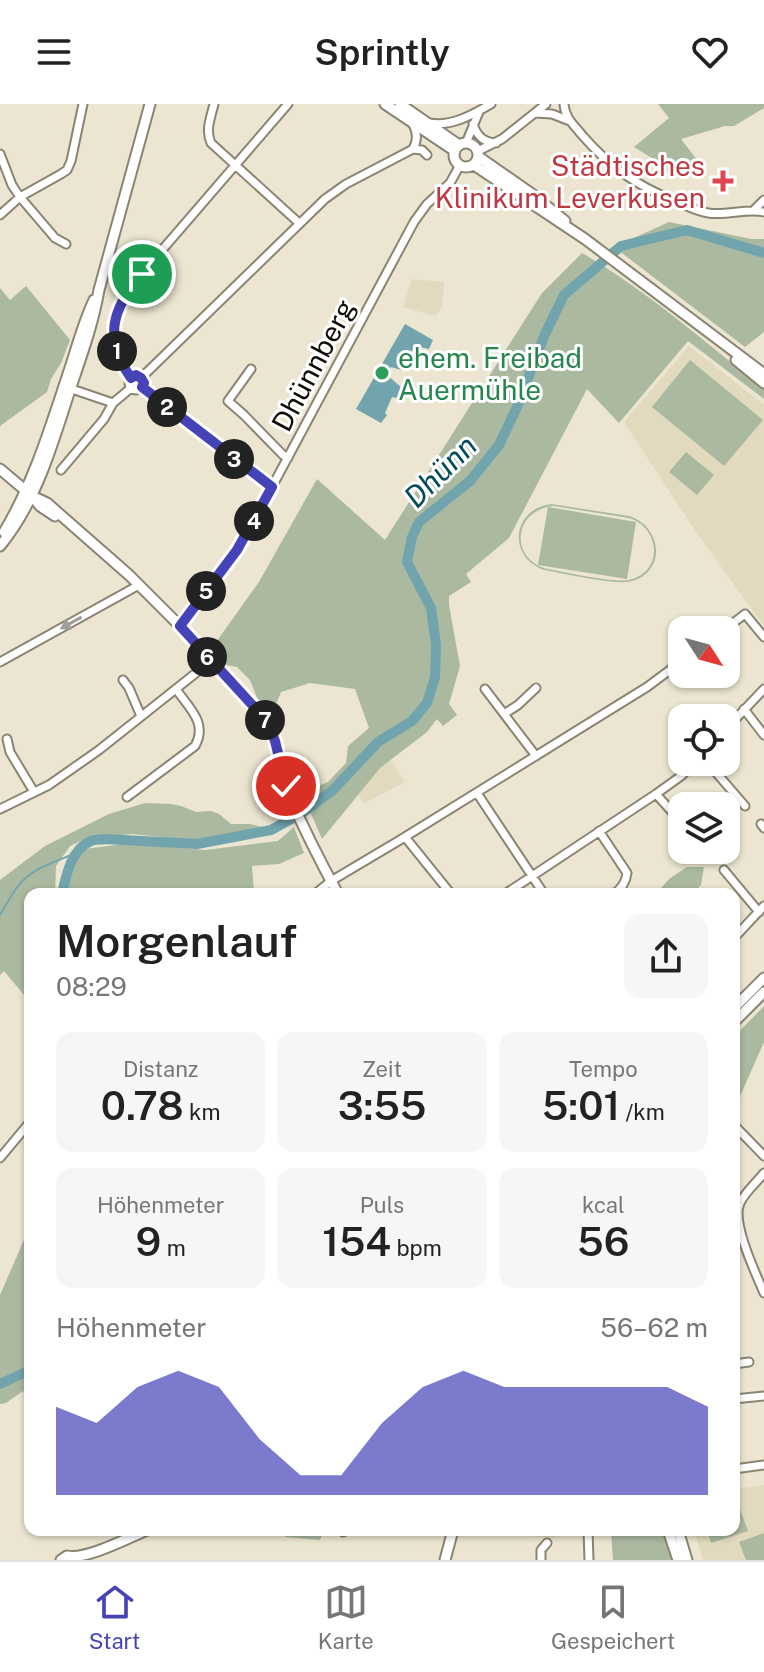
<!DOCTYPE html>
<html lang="de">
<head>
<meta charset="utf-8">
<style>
	body { margin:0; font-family:"Public Sans",sans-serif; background:#f6f6f6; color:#222; height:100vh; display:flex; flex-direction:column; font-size:30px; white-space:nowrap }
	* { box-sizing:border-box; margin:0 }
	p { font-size:26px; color:#767676 }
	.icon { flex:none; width:44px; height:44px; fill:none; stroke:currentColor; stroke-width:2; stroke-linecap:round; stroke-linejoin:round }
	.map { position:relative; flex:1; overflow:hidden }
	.sheet { position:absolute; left:24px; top:784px; width:716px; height:648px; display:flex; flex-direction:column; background:#fff; border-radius:16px; box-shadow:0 2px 6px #0004 }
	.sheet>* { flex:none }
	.needle { width:52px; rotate:126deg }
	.tools { position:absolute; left:668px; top:512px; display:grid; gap:16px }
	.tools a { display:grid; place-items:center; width:72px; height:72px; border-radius:16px; background:#fff; box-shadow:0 2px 6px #0004; font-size:40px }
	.pin { position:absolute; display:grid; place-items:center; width:68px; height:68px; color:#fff; margin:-34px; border:4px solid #fff; border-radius:50%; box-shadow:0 2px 8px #0007 }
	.km { position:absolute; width:40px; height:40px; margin:-20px; border-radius:50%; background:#222; color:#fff; font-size:22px; line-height:40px; text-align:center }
	.round { display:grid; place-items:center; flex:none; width:84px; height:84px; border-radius:16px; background:#f6f6f6 }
	.head { display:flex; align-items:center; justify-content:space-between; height:136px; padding:0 32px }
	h1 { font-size:44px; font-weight:600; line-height:60px }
	.figures { display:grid; grid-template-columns:repeat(3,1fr); gap:12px; height:136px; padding:8px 32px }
	.figures div { display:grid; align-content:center; border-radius:16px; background:#f6f6f6; text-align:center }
	.figures b { font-size:40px; font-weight:600 }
	.figures small { font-size:22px; font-weight:400 }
	.figures p { font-size:22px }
	.chart { height:224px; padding:16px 32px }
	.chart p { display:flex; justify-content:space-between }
	.chart svg { width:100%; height:144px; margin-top:8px; fill:#4643b8; opacity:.7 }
	header { display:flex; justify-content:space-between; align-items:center; height:104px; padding:0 32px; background:#fff; font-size:36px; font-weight:600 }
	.tabs { display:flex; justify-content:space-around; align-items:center; height:112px; border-top:2px solid #e0e0e0; background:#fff; font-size:22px; color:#767676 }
	.tabs a { display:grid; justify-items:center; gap:4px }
	.tabs .current { color:#4643b8 }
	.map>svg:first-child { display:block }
	.built { fill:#e2dabe }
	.green { fill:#aab9a0; fill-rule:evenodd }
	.water { fill:#72a4ae }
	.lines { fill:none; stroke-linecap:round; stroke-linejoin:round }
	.stream { stroke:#72a4ae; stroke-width:2 }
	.river { stroke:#72a4ae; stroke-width:10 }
	.minor-casing { stroke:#8a8472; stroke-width:11 }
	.major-casing { stroke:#8a8472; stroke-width:13 }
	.minor { stroke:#fff; stroke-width:7 }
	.major { stroke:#fff; stroke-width:9 }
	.oneway { fill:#9f9e9c }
	.route-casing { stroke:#fff; stroke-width:16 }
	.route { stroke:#4643b8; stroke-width:10 }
	.health-dot { fill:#e0444e; stroke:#fff; stroke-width:3 }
	.leisure-dot { fill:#2e9e5b; stroke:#fff; stroke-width:3 }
	.labels { text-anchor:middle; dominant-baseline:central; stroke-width:6; stroke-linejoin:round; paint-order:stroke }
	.health-label { font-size:28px; fill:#be3a42; stroke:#fff; text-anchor:end }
	.leisure-label { font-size:28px; fill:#27864d; stroke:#fff; text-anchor:start }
	.street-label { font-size:28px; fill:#0f0d07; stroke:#fff }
	.water-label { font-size:30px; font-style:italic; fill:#004d59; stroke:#fff }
</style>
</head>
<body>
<header><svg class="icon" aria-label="menu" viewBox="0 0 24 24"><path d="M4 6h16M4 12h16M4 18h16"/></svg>Sprintly<svg class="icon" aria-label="heart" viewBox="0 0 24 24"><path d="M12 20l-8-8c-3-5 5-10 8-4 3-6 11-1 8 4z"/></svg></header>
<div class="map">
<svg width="764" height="1456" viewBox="0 0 764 1456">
	<rect width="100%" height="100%" fill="#ebe5d1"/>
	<path class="built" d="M412,175L444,178L442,203L435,212L403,203Z
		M689,242L764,301V522L696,428L624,318Z
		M388,652L405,678L364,699L355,687Z
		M764,1381V1456H703L694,1426H734V1385Z
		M511,1426H556V1434L510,1431Z"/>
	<path class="green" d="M658,0H764V4L734,22H725L681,35L698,57L682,74L666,68L660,59L634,43L669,14Z
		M669,118L751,135H764V228L745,243L614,143Z
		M582,149C647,187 705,238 764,285V295L688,237L619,319L587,285L509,434L466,470L471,478L449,492V501L460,562L449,600L457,611L443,622L437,615L427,628L380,664L322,735L302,689L328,678L346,659L348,642L369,624L355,585L310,579L281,588L274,605L269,604L257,594L250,576L237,563L226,561L211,545L259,478L317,375L385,436L542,189Z
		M26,182L70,236L61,259L51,275L47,288L0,322V184L10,196Z
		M690,256L763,316L724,362L652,303Z
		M686,348L714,371L697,391L669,368Z
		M551,400L629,412C662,422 667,467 632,477C616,482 563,469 544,466C507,453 512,405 551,400ZM554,402L629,414C662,424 663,470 628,476C611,479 566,468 547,465C508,454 514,405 554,402Z
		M548,403L636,418L627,475L538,461Z
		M145,699L171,700L181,702L196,708L211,707L219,710L231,720H250L266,724V728L209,738L132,730L87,734L70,742L56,762L55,790H30V898L4,867L0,871V776L45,742L109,710Z
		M294,723L304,749L279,760L252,762L254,790H64L63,776L84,745L132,739L205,746L278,737Z
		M687,763H704L701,781L692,790H656L669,775Z
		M764,902V938L734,1006V933Z
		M30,1122V1301L23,1287L6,1299L0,1300V1191Z
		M735,1391L748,1427L711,1439L707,1426H734Z
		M290,1426H324L320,1436L285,1433Z
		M611,1426H619L621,1430L622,1426H665L675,1456H613Z
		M764,1429V1456H746L739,1438Z"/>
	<path class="water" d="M405,220L433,236L429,245L415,242L401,266L391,263L387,271L402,284L397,294L392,293L385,309L387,311L381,319L356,305Z"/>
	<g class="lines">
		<path class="stream" d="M0,811C6,801 11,791 18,782C32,764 55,758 76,749"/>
		<path class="river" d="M62,790C66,772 71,745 91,737C95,735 100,736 105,735L197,740L271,726L302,709L333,686L378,638L412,617L427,599L435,573L436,541L431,504L407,458L412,433L419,418L470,377L499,341L517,303L545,230L564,191L621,142L687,126L764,149
			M0,1280L30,1266"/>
		<defs>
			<path id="minor" d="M214,0C211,13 205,26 211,39L299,119
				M564,0C565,14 574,21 582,31C609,62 635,81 673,96C684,101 696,107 708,109C727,112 746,104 764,108
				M536,9L552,10L570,17
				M429,19C451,23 472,11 491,0
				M473,20C477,32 483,38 496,39
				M466,39L479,8
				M413,45L422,46L427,51
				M478,47L502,35L546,0
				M0,50L12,81L20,93L55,134L66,140
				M755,105L764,96
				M0,111L20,93L61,70L67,66L71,57L83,0
				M251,265L228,297L244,311L283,351L288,354
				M129 279a7 7 0 1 1 14 0a7 7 0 1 1-14 0Z
				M131,274C108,241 109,214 131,182L288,0
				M141,274L325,95L346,80L413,45C418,36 417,29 413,20
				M66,283L113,299
				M142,283L272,383
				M61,366L104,315L113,299L131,284
				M180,522L243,437L414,118L427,100L450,79L460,61
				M724,526L745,510L764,533
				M0,558L139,481
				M123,576L129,584L141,612
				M485,585L536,652
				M744,605L764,631
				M504,610L518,601L536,584
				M726,625L764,585
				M7,635L10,648L34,688
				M707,658L745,702
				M477,689L544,790
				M656,690L682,719
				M127,693L195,642C208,619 189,604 176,585
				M0,705L49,681L99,646L211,557
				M761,720L764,724
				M599,727L627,769C626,778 621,785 614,790
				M405,733L451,790
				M706,746H707
				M724,766L759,808
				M315,790L331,777L400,736L647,583L682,557
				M505,790L656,690L681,672L695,658
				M734,834L764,802
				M734,1021L764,1052
				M0,1054L30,1018
				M764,1069C756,1079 745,1088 740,1099C731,1118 756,1170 764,1189
				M734,1260L749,1258
				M734,1295L764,1292
				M734,1365L764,1361
				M588,1426L589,1456
				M343,1428L347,1426
				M541,1456V1446L547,1439"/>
			<path id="major" d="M385,0L455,47
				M400,0L459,41
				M454 51a12 12 0 1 1 24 0a12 12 0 1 1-24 0Z
				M479,53L532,90L565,117
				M474,61L585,135L764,270
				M736,256L764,279
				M0,365L32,392L40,402L55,412
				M32,392L47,399L129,471L176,518L262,613C278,636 278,663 288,689C303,723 320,757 338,790
				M4,428C34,378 51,321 69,267C77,243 83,219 94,196
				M0,442C37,397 52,341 70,286C81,253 93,221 99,186L150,0
				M734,904L764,874
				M734,918L764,888
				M668,1426L678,1456
				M678,1426L687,1456
				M61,1456L67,1452C86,1456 128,1434 147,1426
				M445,1456L453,1426"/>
		</defs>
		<use href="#minor" class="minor-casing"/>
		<use href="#major" class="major-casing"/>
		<use href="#minor" class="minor"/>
		<use href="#major" class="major"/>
	</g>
	<defs><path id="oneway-solid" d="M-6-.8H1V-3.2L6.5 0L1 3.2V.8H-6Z" transform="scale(2)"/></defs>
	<use class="oneway" href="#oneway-solid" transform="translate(71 519) rotate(151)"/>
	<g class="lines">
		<defs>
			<path id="route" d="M142,170C112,204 103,234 131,274L136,271L141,274L144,279L142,283L272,383L237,446L180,522L255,604L270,624L275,637L286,682"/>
		</defs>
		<use href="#route" class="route-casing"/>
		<use href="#route" class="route"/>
	</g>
	<path class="health-dot" d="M719 65h8v8h8v8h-8v8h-8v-8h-8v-8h8z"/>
	<circle class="leisure-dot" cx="382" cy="269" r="8"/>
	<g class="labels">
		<g class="health-label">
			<text x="705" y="61">Städtisches<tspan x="705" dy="32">Klinikum Leverkusen</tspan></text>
		</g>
		<g class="leisure-label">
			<text x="398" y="253">ehem. Freibad<tspan x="398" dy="32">Auermühle</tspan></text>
		</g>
		<g class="street-label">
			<text transform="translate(313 261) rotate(-62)">Dhünnberg</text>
		</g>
		<g class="water-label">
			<text transform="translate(440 367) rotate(-45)">Dhünn</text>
		</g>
	</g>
</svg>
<div class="tools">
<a><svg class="needle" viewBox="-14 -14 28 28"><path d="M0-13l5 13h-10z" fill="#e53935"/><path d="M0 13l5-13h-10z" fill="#767676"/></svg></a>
<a><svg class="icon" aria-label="locate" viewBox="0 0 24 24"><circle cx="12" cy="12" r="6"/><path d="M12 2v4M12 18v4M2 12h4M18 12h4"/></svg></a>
<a><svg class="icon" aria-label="layers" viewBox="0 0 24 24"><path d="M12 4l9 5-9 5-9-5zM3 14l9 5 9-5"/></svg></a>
</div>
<div class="pin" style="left:142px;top:170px;background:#1e9e55"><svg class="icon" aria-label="arrive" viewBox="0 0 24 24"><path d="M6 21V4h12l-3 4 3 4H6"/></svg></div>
<div class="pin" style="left:286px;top:682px;background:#d93025"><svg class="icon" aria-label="check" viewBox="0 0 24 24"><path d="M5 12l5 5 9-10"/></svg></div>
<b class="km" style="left:117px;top:247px">1</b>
<b class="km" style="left:167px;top:303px">2</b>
<b class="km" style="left:234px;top:355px">3</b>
<b class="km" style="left:254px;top:417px">4</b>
<b class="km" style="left:206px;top:487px">5</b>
<b class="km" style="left:207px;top:553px">6</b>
<b class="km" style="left:265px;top:616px">7</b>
<section class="sheet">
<div class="head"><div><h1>Morgenlauf</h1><p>08:29</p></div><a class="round"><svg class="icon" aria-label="share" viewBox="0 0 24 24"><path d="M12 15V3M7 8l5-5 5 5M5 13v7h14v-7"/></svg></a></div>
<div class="figures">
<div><p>Distanz</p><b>0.78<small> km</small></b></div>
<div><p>Zeit</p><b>3:55</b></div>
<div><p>Tempo</p><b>5:01<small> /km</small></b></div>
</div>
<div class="figures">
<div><p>Höhenmeter</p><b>9<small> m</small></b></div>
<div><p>Puls</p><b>154<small> bpm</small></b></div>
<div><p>kcal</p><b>56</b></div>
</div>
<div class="chart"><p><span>Höhenmeter</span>56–62 m</p>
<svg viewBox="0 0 160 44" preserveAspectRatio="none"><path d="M0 44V17L10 22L20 11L30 6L40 11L50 27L60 38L70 38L80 22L90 11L100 6L110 11L120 11L130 11L140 11L150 11L160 17V44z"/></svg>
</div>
</section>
</div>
<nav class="tabs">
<a class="current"><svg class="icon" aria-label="home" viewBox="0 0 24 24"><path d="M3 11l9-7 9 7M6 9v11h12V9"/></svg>Start</a>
<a><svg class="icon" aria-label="map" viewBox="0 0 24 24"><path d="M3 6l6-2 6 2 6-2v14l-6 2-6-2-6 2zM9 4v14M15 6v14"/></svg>Karte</a>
<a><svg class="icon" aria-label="saved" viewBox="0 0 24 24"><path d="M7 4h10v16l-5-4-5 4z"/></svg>Gespeichert</a>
</nav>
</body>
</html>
